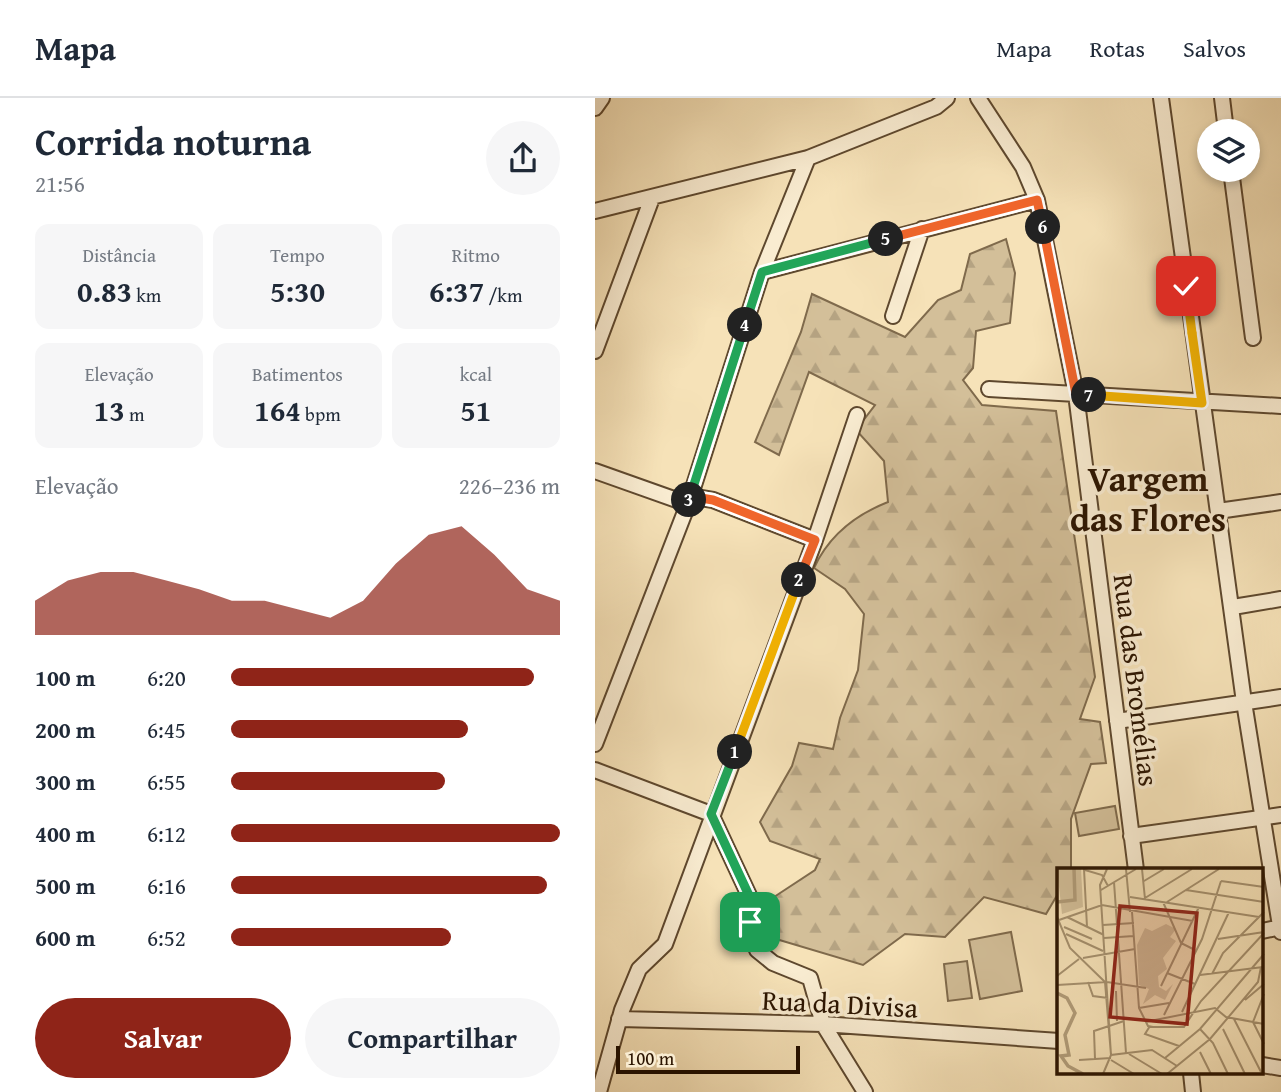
<!DOCTYPE html>
<html lang="pt">
<head>
<meta charset="utf-8">
<style>
	body { margin:0; font-family:"Gentium Book Plus",serif; background:#f6f6f7; color:#1f2937; height:100vh; display:flex; flex-direction:column; font-size:26px; white-space:nowrap }
	* { box-sizing:border-box; margin:0 }
	p { font-size:23px; color:#747a83 }
	.icon { flex:none; width:38px; height:38px; fill:none; stroke:currentColor; stroke-width:2; stroke-linecap:round; stroke-linejoin:round }
	.map { position:relative; flex:1; overflow:hidden }
	.drawer { display:flex; flex-direction:column; background:#fff; width:595px }
	.drawer>* { flex:none }
	.buttons { position:absolute; left:602px; top:21px; display:grid; gap:14px }
	.buttons a { display:grid; place-items:center; width:63px; height:63px; border-radius:50%; background:#fff; box-shadow:0 4px 10px #0003; font-size:35px }
	.scale { position:absolute; left:21px; bottom:18px; width:184px; box-sizing:border-box; padding-left:7px; border:4px solid #2b1400; border-top:0; font-size:19px; line-height:24px; white-space:nowrap; color:#2b1400; -webkit-text-stroke:5px #f9ecd1; paint-order:stroke }
	.pin { position:absolute; display:grid; place-items:center; width:60px; height:60px; color:#fff; margin:-30px; border-radius:14px; box-shadow:0 4px 10px #0006 }
	.km { position:absolute; width:35px; height:35px; margin:-18px; border-radius:50%; background:#222; color:#fff; font-size:19px; line-height:35px; text-align:center }
	.round { display:grid; place-items:center; flex:none; width:74px; height:74px; border-radius:37px; background:#f6f6f7 }
	.overview { display:flex; align-items:center; justify-content:space-between; height:119px; padding:0 35px }
	h1 { font-size:38px; font-weight:800; line-height:52px }
	.metrics { display:grid; grid-template-columns:repeat(3,1fr); gap:10px; height:119px; padding:7px 35px }
	.metrics div { display:grid; align-content:center; border-radius:14px; background:#f6f6f7; text-align:center }
	.metrics b { font-size:30px; font-weight:800 }
	.metrics small { font-size:19px; font-weight:400 }
	.metrics p { font-size:19px }
	.chart { height:196px; padding:14px 35px }
	.chart p { display:flex; justify-content:space-between }
	.chart svg { width:100%; height:126px; margin-top:7px; fill:#8f2418; opacity:.7 }
	.button { display:flex; gap:14px; margin-top:auto; padding:14px 35px }
	.button a { flex:1; height:80px; border-radius:42px; background:#8f2418; color:#fff; font-size:28px; font-weight:800; line-height:80px; text-align:center }
	.button a+a { background:#f6f6f7; color:#1f2937 }
	ul { padding:0 35px; list-style:none; font-size:23px }
	li { display:grid; grid-template-columns:112px 84px 1fr; align-items:center; height:52px }
	li i { height:18px; border-radius:9px; background:#8f2418 }
	header { display:flex; align-items:center; gap:42px; box-sizing:border-box; height:98px; padding:0 35px; background:#fff; border-bottom:2px solid #e0e1e3 }
	header strong { font-size:33px }
	nav { display:flex; gap:38px; margin-inline-start:auto; font-size:24px }
	main { display:flex; flex:1; min-height:0 }
	.map>svg:first-child { display:block }
	.grass { fill:#d3bf99; stroke:#7f6a4c; stroke-width:2 }
	.forest { fill:url(#forest-firs); stroke:#7f6a4c; stroke-width:2 }
	.lines { fill:none; stroke-linecap:round; stroke-linejoin:round }
	.street-casing { stroke:#5e482e; stroke-width:18 }
	.street { stroke:#f9ecd1; stroke-width:14 }
	.split-1-casing { stroke:#fff; stroke-width:14 }
	.split-2-casing { stroke:#fff; stroke-width:14 }
	.split-3-casing { stroke:#fff; stroke-width:14 }
	.split-4-casing { stroke:#fff; stroke-width:14 }
	.split-5-casing { stroke:#fff; stroke-width:14 }
	.split-6-casing { stroke:#fff; stroke-width:14 }
	.split-7-casing { stroke:#fff; stroke-width:14 }
	.split-8-casing { stroke:#fff; stroke-width:14 }
	.split-9-casing { stroke:#fff; stroke-width:14 }
	.split-1 { stroke:#22a559; stroke-width:9 }
	.split-2 { stroke:#f5b400; stroke-width:9 }
	.split-3 { stroke:#f0652b; stroke-width:9 }
	.split-4 { stroke:#22a559; stroke-width:9 }
	.split-5 { stroke:#22a559; stroke-width:9 }
	.split-6 { stroke:#f0652b; stroke-width:9 }
	.split-7 { stroke:#f0652b; stroke-width:9 }
	.split-8 { stroke:#f5b400; stroke-width:9 }
	.split-9 { stroke:#f5b400; stroke-width:9 }
	.labels { text-anchor:middle; dominant-baseline:central; stroke-width:7; stroke-linejoin:round; paint-order:stroke }
	.street-label { font-size:28px; fill:#2b1400; stroke:#f9ecd1 }
	.district-label { font-size:35px; font-weight:bold; fill:#2b1400; stroke:#f9ecd1 }
	.inset-river { fill:none; stroke:#b19c79; stroke-width:3.5 }
	.inset-road { fill:none; stroke:#a5906e; stroke-width:2 }
	.view { fill:#8f2418; fill-opacity:0.15; stroke:#8f2418; stroke-width:3.5 }
	.inset-edge { fill:none; stroke:#2b1400; stroke-width:3.5 }
</style>
</head>
<body>
<header>
<strong>Mapa</strong>
<nav><a>Mapa</a><a>Rotas</a><a>Salvos</a></nav>
</header>
<main>
<section class="drawer">
<div class="overview"><div><h1>Corrida noturna</h1><p>21:56</p></div><a class="round"><svg class="icon" aria-label="share" viewBox="0 0 24 24"><path d="M12 15V3M7 8l5-5 5 5M5 13v7h14v-7"/></svg></a></div>
<div class="metrics">
<div><p>Distância</p><b>0.83<small> km</small></b></div>
<div><p>Tempo</p><b>5:30</b></div>
<div><p>Ritmo</p><b>6:37<small> /km</small></b></div>
</div>
<div class="metrics">
<div><p>Elevação</p><b>13<small> m</small></b></div>
<div><p>Batimentos</p><b>164<small> bpm</small></b></div>
<div><p>kcal</p><b>51</b></div>
</div>
<div class="chart"><p><span>Elevação</span>226–236 m</p>
<svg viewBox="0 0 160 44" preserveAspectRatio="none"><path d="M0 44V32L10 25L20 22L30 22L40 25L50 28L60 32L70 32L80 35L90 38L100 32L110 19L120 9L130 6L140 16L150 28L160 32V44z"/></svg>
</div>
<ul>
<li><b>100 m</b>6:20<i style="width:92%"></i></li>
<li><b>200 m</b>6:45<i style="width:72%"></i></li>
<li><b>300 m</b>6:55<i style="width:65%"></i></li>
<li><b>400 m</b>6:12<i style="width:100%"></i></li>
<li><b>500 m</b>6:16<i style="width:96%"></i></li>
<li><b>600 m</b>6:52<i style="width:67%"></i></li>
</ul>
<div class="button"><a>Salvar</a><a>Compartilhar</a></div>
</section>
<div class="map">
<svg width="686" height="994" viewBox="0 0 686 994">
	<defs>
		<pattern id="forest-firs" width="22" height="20" patternUnits="userSpaceOnUse" patternTransform="scale(1.75)"><rect width="22" height="20" fill="#d3bf99"/><path d="M5 1l3.5 6h-7zM16 11l3.5 6h-7z" fill="#b5a382"/></pattern>
	</defs>
	<rect width="100%" height="100%" fill="#f6e2b8"/>
	<filter id="stains"><feTurbulence type="fractalNoise" baseFrequency=".00286" numOctaves="4"/><feColorMatrix values="0 0 0 0 .2 0 0 0 0 .09 0 0 0 0 .02 0 0 0 .5 -.17"/></filter>
	<radialGradient id="worn" r=".72"><stop offset=".6" stop-color="#630" stop-opacity="0"/><stop offset="1" stop-color="#630" stop-opacity=".3"/></radialGradient>
	<path class="grass" d="M520,708L524,731L484,738L480,715Z
		M416,834L427,893L385,901L374,842Z
		M372,863L377,900L353,903L349,866Z"/>
	<path class="forest" d="M411,141L420,175L415,225L381,233L378,270L368,282L387,307L461,313L500,579L485,621L505,624L511,665L496,666L476,721V772H464V794L451,816L389,799L350,839L310,836L268,867L171,838L179,799L220,772L225,761L175,743L165,724L197,668L204,645L238,651L245,620L263,572L269,516L250,491L219,470C234,437 260,417 293,404L289,363L261,332L280,307L214,274L184,357L160,344L206,234L217,196L310,239L343,202L366,192L375,156Z"/>
	<g class="lines">
		<defs>
			<path id="street" d="M383,0L428,69L442,102L481,296L541,772
				M566,0L649,604L686,834
				M627,0L631,33
				M0,10L7,0
				M636,72L658,240
				M0,113L213,60L341,9L352,0
				M167,174L442,102
				M298,218L327,131
				M0,253L57,100
				M394,291L686,308
				M0,373L93,406L106,400L118,402L220,442
				M623,413L686,404
				M638,509L686,501
				M522,623L686,599
				M0,646L93,406L167,174L213,60
				M0,672L116,716L158,806L154,824L162,852L178,865L215,880L228,926L270,994
				M536,738L686,717
				M667,833L686,829
				M24,921L228,926L464,943
				M667,967L686,970
				M596,975L598,994
				M4,994L27,912L44,871L70,846L220,442L262,317"/>
		</defs>
		<use href="#street" class="street-casing"/>
		<use href="#street" class="street"/>
	</g>
	<g class="lines">
		<defs>
			<path id="split-1" d="M140,654L116,716L158,806L155,824"/>
			<path id="split-2" d="M140,654L204,482"/>
			<path id="split-3" d="M94,402L93,406L106,400L118,402L220,442L204,482"/>
			<path id="split-4" d="M94,402L150,227"/>
			<path id="split-5" d="M150,227L167,174L291,141"/>
			<path id="split-6" d="M291,141L442,102L448,129"/>
			<path id="split-7" d="M448,129L481,296L494,297"/>
			<path id="split-8" d="M494,297L607,305L597,235"/>
			<path id="split-9" d="M591,188L597,235"/>
		</defs>
		<use href="#split-1" class="split-1-casing"/>
		<use href="#split-2" class="split-2-casing"/>
		<use href="#split-3" class="split-3-casing"/>
		<use href="#split-4" class="split-4-casing"/>
		<use href="#split-5" class="split-5-casing"/>
		<use href="#split-6" class="split-6-casing"/>
		<use href="#split-7" class="split-7-casing"/>
		<use href="#split-8" class="split-8-casing"/>
		<use href="#split-9" class="split-9-casing"/>
		<use href="#split-1" class="split-1"/>
		<use href="#split-2" class="split-2"/>
		<use href="#split-3" class="split-3"/>
		<use href="#split-4" class="split-4"/>
		<use href="#split-5" class="split-5"/>
		<use href="#split-6" class="split-6"/>
		<use href="#split-7" class="split-7"/>
		<use href="#split-8" class="split-8"/>
		<use href="#split-9" class="split-9"/>
	</g>
	<g class="labels">
		<g class="street-label">
			<text transform="translate(542 582) rotate(83)">Rua das Bromélias</text>
			<text transform="translate(245 905) rotate(3)">Rua da Divisa</text>
		</g>
		<g class="district-label">
			<text x="553" y="380">Vargem<tspan x="553" dy="40">das Flores</tspan></text>
		</g>
	</g>
	<g transform="translate(462 770)">
		<rect width="206" height="206" fill="#f6e2b8"/>
		<path d="M109,56L119,61L113,69L119,73L106,90L110,101L101,108L102,119L109,123L116,116L108,132L98,127L86,136L92,121L82,117L80,77L88,60L95,63Z" fill="#d3bf99"/>
		<path d="M0,1H24L26,39L5,46Z" fill="#d3bf99"/>
		<path class="inset-river" d="M0,34L18,32L17,1M0,125L10,130L18,145L8,167L12,187L4,188L11,198L26,206"/>
		<path class="inset-road" d="M27,1L30,59M69,1L73,44M85,1L88,31M28,2L45,7L51,18M87,13L107,1M164,13L207,19M57,14L69,185M44,22L79,1M129,22L207,34M73,29L202,49M88,30L135,1M106,34L124,75L138,82M110,34L162,1M75,44L82,140L91,158L96,159H127L144,133L207,65M0,49L13,80L48,114L54,187L43,17L50,1M10,49L47,67M2,52L45,37L136,53M46,57L77,55M7,59L35,71M9,66L46,83M47,70L77,68M161,71L207,64M26,90L78,81M110,105L138,116M155,106L166,85L207,44M143,107L206,99M0,108L22,91M31,114L36,128L51,130M0,117L50,114L89,120M104,118L142,39M59,123L60,153M188,132L207,116M82,140L112,135M125,144L172,44M107,147L145,71L164,13M177,151L204,204M88,154L158,140L169,149L207,156M196,154L207,126M196,154L207,176M93,158L88,166L122,178M143,161L156,175L171,206M166,161L188,206M143,184L154,206M72,186L105,206M108,190L143,161L207,86M38,191L37,163L67,153M22,192L54,190M54,192L77,206M46,206L54,187L95,182L120,198M110,206L153,171L201,114L204,99"/>
		<path class="view" d="M63,38L140,45L130,156L53,149Z"/>
		<rect width="206" height="206" class="inset-edge"/>
	</g>
	<rect width="100%" height="100%" filter="url(#stains)"/>
	<rect width="100%" height="100%" fill="url(#worn)"/>
</svg>
<div class="buttons">
<a><svg class="icon" aria-label="layers" viewBox="0 0 24 24"><path d="M12 4l9 5-9 5-9-5zM3 14l9 5 9-5"/></svg></a>
</div>
<div class="scale">100 m</div>
<div class="pin" style="left:155px;top:824px;background:#1e9e55"><svg class="icon" aria-label="arrive" viewBox="0 0 24 24"><path d="M6 21V4h12l-3 4 3 4H6"/></svg></div>
<div class="pin" style="left:591px;top:188px;background:#d93025"><svg class="icon" aria-label="check" viewBox="0 0 24 24"><path d="M5 12l5 5 9-10"/></svg></div>
<b class="km" style="left:140px;top:654px">1</b>
<b class="km" style="left:204px;top:482px">2</b>
<b class="km" style="left:94px;top:402px">3</b>
<b class="km" style="left:150px;top:227px">4</b>
<b class="km" style="left:291px;top:141px">5</b>
<b class="km" style="left:448px;top:129px">6</b>
<b class="km" style="left:494px;top:297px">7</b>
</div>
</main>
</body>
</html>
